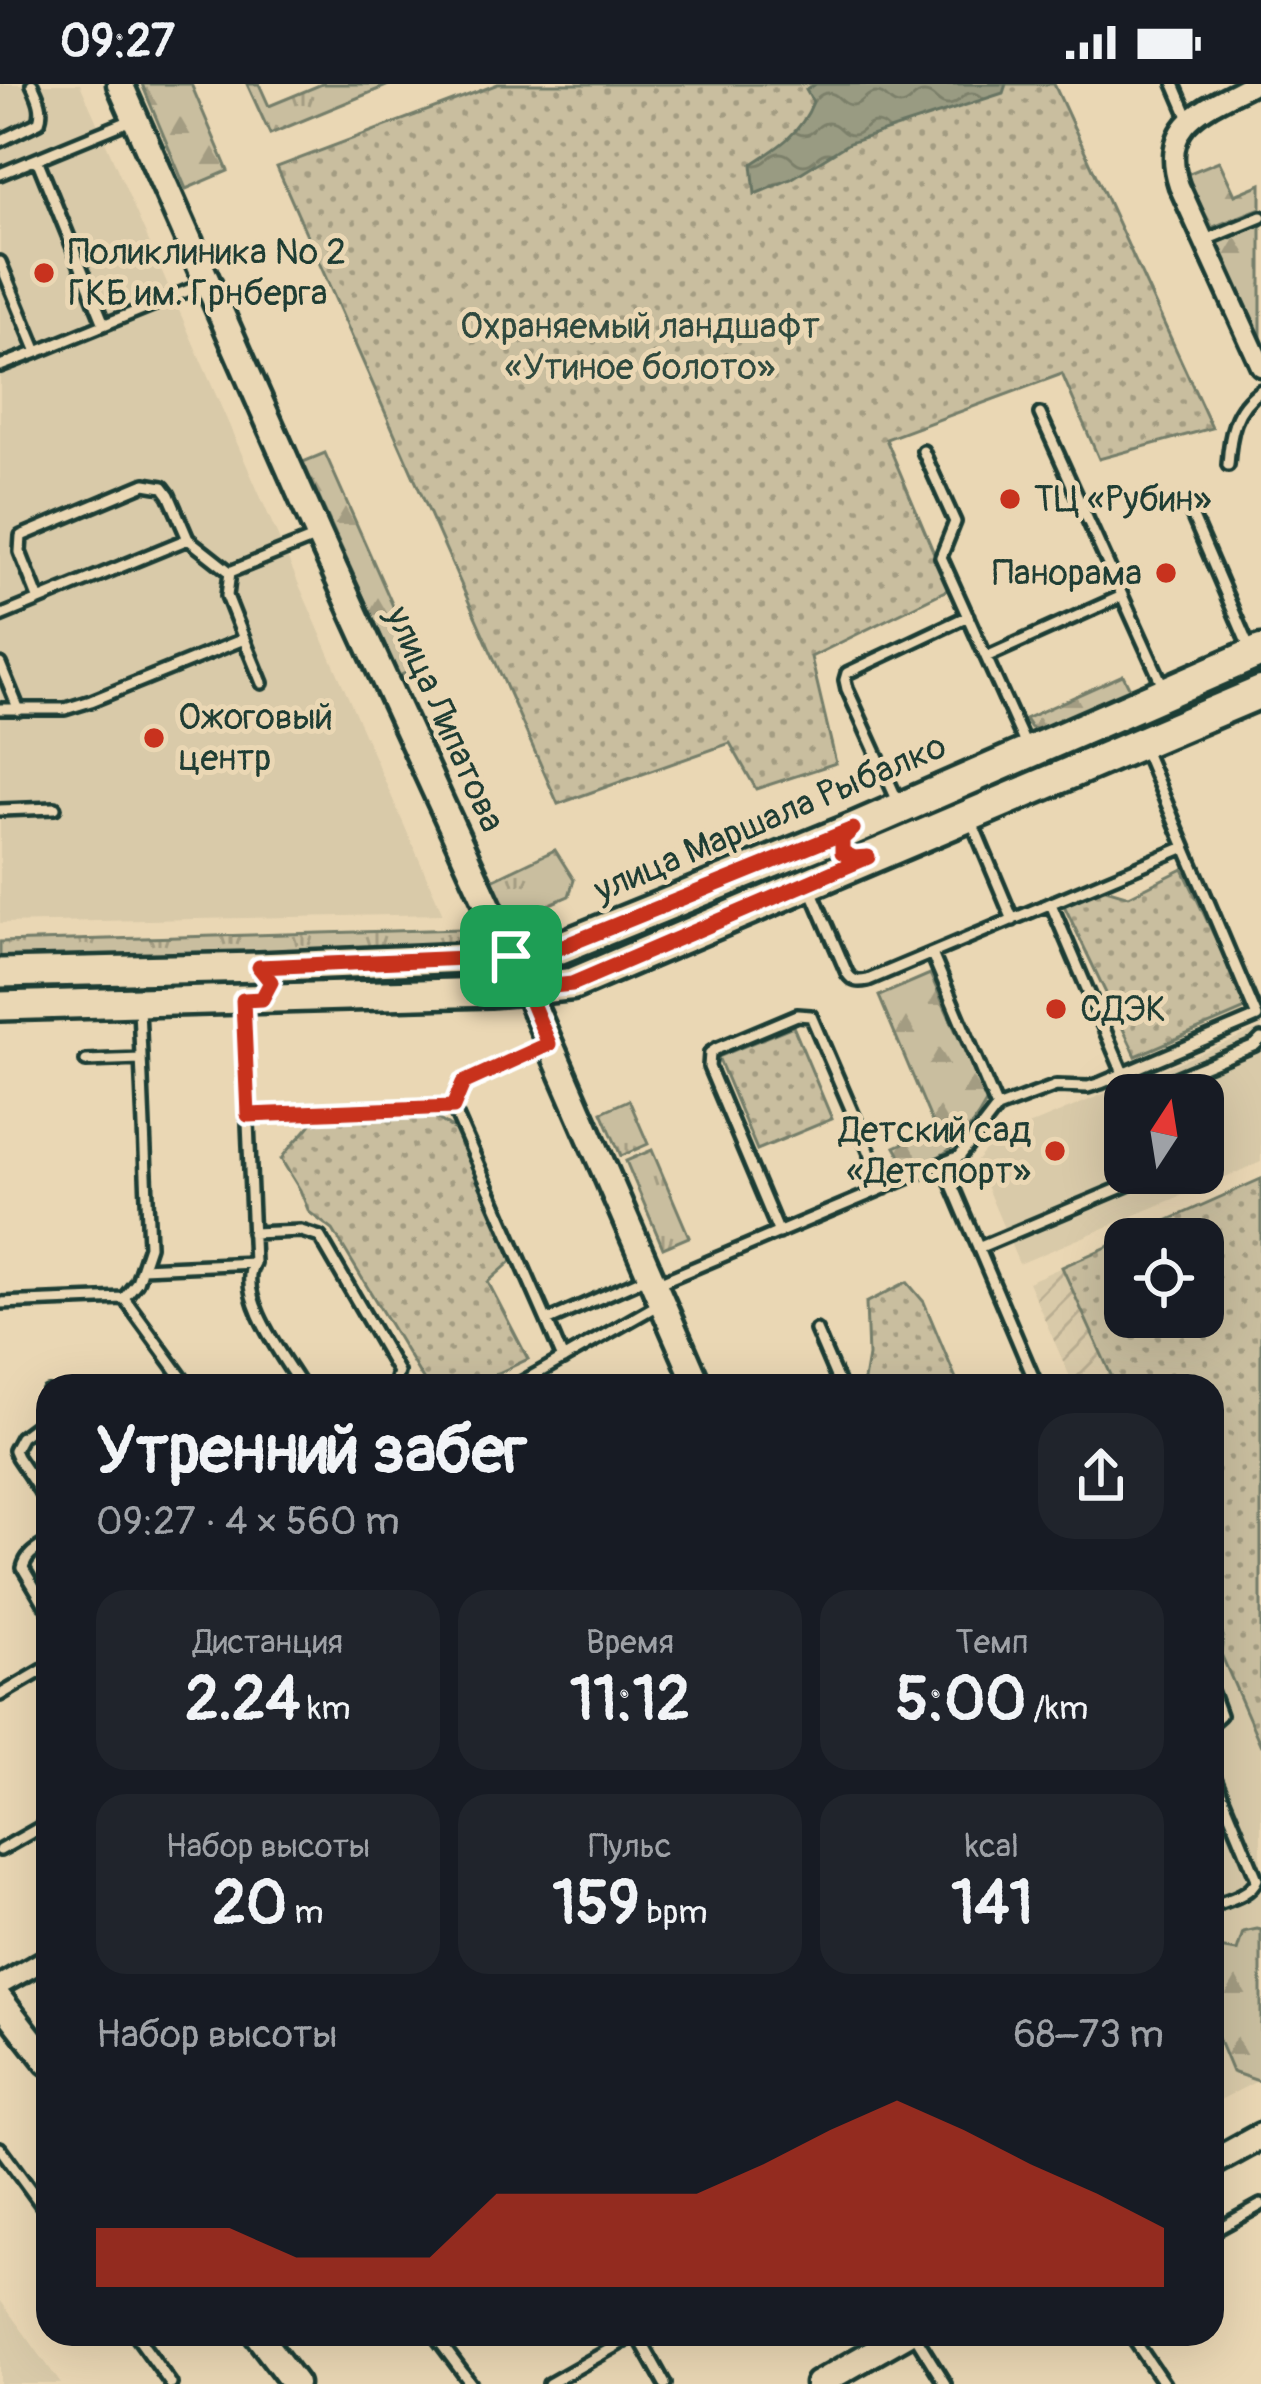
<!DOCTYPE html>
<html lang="ru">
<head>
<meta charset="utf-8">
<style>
	body { margin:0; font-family:Pangolin,sans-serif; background:#20242c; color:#f1f3f6; height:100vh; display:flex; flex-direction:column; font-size:45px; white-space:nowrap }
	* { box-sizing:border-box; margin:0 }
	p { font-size:39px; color:#9ea1a6 }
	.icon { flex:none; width:66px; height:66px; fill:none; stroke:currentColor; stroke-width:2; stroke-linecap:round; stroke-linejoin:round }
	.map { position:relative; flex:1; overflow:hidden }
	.sheet { position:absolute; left:36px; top:1290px; width:1188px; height:972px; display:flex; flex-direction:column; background:#171b24; border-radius:36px; box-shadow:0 12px 48px #0002 }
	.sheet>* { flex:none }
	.needle { width:78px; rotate:12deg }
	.controls { position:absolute; left:1104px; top:990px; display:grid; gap:24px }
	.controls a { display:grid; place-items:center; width:120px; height:120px; border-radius:24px; background:#171b24; box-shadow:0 12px 48px #0002; font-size:60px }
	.pin { position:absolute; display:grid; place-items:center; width:102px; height:102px; color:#fff; margin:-51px; border-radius:24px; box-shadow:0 6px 18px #0006 }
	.round { display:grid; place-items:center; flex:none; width:126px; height:126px; border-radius:36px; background:#20242c }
	.head { display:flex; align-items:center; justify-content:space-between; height:204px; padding:0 60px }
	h1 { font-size:66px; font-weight:700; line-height:90px }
	.stats { display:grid; grid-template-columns:repeat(3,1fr); gap:18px; height:204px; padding:12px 60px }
	.stats div { display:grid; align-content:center; border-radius:30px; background:#20242c; text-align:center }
	.stats b { font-size:60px; font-weight:700 }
	.stats small { font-size:33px; font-weight:400 }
	.stats p { font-size:33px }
	.chart { height:336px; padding:24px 60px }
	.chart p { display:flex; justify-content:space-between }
	.chart svg { width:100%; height:216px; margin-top:12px; fill:#c8321e; opacity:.7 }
	.status { display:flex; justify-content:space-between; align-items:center; height:84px; padding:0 60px; background:#171b24; direction:ltr }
	.status svg { height:33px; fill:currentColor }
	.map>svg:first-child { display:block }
	.built { fill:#d9caa9; fill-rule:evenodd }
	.industrial { fill:url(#industrial-furrows) }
	.grass { fill:url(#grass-tufts); stroke:#747e6a; stroke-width:3 }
	.forest { fill:url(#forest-firs); stroke:#747e6a; stroke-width:3 }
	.park { fill:url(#park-dots); stroke:#747e6a; stroke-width:3 }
	.water { fill:url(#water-waves); stroke:#687563; stroke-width:3 }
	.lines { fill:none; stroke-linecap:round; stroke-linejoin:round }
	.service-casing { stroke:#1f3d34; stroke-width:18 }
	.minor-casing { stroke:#1f3d34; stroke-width:27 }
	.tertiary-casing { stroke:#1f3d34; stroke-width:33 }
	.secondary-casing { stroke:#1f3d34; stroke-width:36 }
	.primary-casing { stroke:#1f3d34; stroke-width:39 }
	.service { stroke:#ead7b4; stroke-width:9 }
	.minor { stroke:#ead7b4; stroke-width:18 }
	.tertiary { stroke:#ead7b4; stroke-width:24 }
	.secondary { stroke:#ead7b4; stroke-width:27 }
	.primary { stroke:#ead7b4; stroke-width:30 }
	.route-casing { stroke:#fff; stroke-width:24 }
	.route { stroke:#c8321e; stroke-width:15 }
	.poi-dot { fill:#c8321e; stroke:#ead7b4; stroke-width:4.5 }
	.labels { text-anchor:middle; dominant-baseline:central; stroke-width:10; stroke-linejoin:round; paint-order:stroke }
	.poi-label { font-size:36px; fill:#1f3d34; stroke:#ead7b4; text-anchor:start }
	.park-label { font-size:36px; fill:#304a3f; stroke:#ead7b4 }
	.street-label { font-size:36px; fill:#1f3d34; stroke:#ead7b4 }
</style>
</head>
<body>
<div class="status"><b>09:27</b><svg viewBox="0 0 49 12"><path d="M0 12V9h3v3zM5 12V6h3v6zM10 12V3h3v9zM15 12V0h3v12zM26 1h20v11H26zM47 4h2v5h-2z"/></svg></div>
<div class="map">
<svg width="1261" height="2300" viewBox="0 0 1261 2300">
	<defs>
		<pattern id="industrial-furrows" width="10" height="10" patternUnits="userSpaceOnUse" patternTransform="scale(3)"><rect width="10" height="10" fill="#d9caa9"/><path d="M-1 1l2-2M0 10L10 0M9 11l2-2" fill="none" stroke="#baae92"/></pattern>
		<pattern id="grass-tufts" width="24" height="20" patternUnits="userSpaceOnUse" patternTransform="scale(3)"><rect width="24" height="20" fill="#c9be9f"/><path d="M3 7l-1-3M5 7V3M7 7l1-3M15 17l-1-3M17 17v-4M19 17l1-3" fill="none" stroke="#a39c82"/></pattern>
		<pattern id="forest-firs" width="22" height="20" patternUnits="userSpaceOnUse" patternTransform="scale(3)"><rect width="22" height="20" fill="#c9be9f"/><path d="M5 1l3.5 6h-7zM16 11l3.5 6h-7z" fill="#a39c82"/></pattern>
		<pattern id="park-dots" width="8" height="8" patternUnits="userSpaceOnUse" patternTransform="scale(3)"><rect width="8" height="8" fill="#c9be9f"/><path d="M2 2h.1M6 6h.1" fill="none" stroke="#a39c82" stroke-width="1.8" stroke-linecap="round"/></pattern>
		<pattern id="water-waves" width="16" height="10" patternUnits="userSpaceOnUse" patternTransform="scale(3)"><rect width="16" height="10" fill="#999b82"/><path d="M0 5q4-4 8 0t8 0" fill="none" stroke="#7c806b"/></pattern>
	</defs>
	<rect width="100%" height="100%" fill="#ead7b4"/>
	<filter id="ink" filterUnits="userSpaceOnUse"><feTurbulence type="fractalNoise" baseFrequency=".00833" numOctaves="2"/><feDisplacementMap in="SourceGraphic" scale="24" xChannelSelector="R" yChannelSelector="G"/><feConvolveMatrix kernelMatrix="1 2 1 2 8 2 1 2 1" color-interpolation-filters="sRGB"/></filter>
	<g filter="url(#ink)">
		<path class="built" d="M0,0H80L443,830L0,839Z
			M1261,944V1078L1019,1180L976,1078L994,1056ZM1125,1011H1203V1089H1125Z
			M1221,1570L1261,1662V1995L1212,2020V1574Z
			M0,2216L61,2300H0Z"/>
		<path class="industrial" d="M1062,1183L1116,1302H1074L1028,1198Z"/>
		<path class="grass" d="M247,0H259L269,22L322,0H391L270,50Z
			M555,766L574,796L569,812L518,834L505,831L490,797Z
			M830,766L834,775L577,880L574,872Z
			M462,845L467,860L0,876V858Z
			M629,1016L648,1060L621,1072L602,1028Z
			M652,1066L689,1153L663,1164L626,1077Z"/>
		<path class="forest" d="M142,0H191L228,87L186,105Z
			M1219,77L1235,111L1261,100V124L1211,144L1187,90Z
			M1261,141V258L1217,159Z
			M325,369L420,583L399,592L303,378Z
			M1123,591L1131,607L1042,646L1031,644L1025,635Z
			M930,890L987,1017C970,1048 944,1084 904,1079L895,1063L935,1045L879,912Z
			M1257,1845L1261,1846V1998L1232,1988L1212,1940V1863L1237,1867L1243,1848Z"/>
		<path class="park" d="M498,0H1054L1212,344L1099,375L1062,290L886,355L949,505L811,573L836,679L756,705L730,659L558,720L277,83Z
			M1183,785L1248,924L1136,972L1061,815L1096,802L1129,812Z
			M793,942L832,1035L757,1066L718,973Z
			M321,1022L427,1028L466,1053L516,1173L488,1198L528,1275L471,1302H427L333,1146L309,1128L300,1106L281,1075C295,1054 310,1048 321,1022Z
			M1261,1095V1662L1221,1570L1223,1552L1212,1525V1302H1116L1062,1183L1125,1155V1233H1203V1155H1126Z
			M907,1198L924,1218L959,1302H863L868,1272L866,1219Z"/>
		<path class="water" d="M816,0H1006L1003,9L849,59L791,95L755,110L752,80C779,63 801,49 813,18L806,6Z"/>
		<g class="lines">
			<defs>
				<path id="service" d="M1174,0L1189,35
					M0,57L39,38C44,24 38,13 32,0
					M37,75L104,240
					M0,90L134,35
					M1203,157L1261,133
					M0,178L37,268L0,282
					M37,268L204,200
					M1040,330L1163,602
					M923,367L955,438L941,473L1026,662
					M1228,381C1230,350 1234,324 1261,306
					M1189,424L1251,568
					M188,455L230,488L314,454
					M0,532L188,455L169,411L163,403L145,400L21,452L20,468L39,516
					M244,555L262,599
					M986,573L1122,512
					M0,580L19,626
					M0,625H65L91,617L244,555L227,512L230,488
					M899,720L847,605L845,596L847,589L968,532
					M0,726L55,724
					M971,736L1013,836
					M810,803L847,889C853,898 858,898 868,896L1185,763L1143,663
					M1051,820L1123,989
					M932,870L997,1024
					M86,977L141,975
					M1143,1011L1149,1005L1255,961L1261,955
					M453,1023L463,999L549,960
					M248,1031L453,1023L547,1237L645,1194
					M943,1080L1037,1302
					M252,1149L301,1147L320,1153L398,1288L394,1302
					M779,1149L709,983L710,969L716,965L797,931L811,932L885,1104
					M978,1164L1156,1089
					M254,1179C235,1210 284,1274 301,1302
					M142,1184L254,1179L243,921
					M656,1200L960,1072L997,1024L1056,1002L1088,1003L1101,999L1257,933L1185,763
					M124,1214L137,1198L149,1162L139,924
					M0,1219L124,1214L188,1302
					M547,1237L563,1275
					M816,1246L840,1302
					M515,1302L661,1219
					M48,1309L44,1336L21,1353L14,1366L17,1373L48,1419
					M48,1458C37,1465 26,1470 23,1484L48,1526
					M1212,1609L1220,1631L1212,1638
					M0,1611L48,1583
					M1212,1687L1257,1795C1251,1811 1227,1816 1212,1822
					M0,1766L48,1739
					M0,2064L48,2130
					M1212,2148L1261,2121
					M135,2250L171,2300
					M434,2250L471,2300
					M637,2250L665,2300
					M914,2250L945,2300
					M1130,2250L1164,2300
					M549,2300L637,2250"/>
				<path id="minor" d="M1252,0C1206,24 1158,38 1179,102L1261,282
					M0,1901L48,1874"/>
				<path id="tertiary" d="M120,0L319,452L511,872
					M526,905L698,1302
					M0,1916L48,1978
					M1212,2079L1261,2052
					M257,2250L295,2300
					M818,2300L906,2250"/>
				<path id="secondary" d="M0,889L259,883L511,872
					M0,922L490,908L526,905"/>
				<path id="primary" d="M1261,567L853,745L559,864L511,872L526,905L572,900L1261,608"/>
			</defs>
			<use href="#service" class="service-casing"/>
			<use href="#minor" class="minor-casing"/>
			<use href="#tertiary" class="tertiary-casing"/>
			<use href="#secondary" class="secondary-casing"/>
			<use href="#primary" class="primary-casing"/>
			<use href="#service" class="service"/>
			<use href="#minor" class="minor"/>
			<use href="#tertiary" class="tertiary"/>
			<use href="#secondary" class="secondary"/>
			<use href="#primary" class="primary"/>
		</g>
	</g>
	<g class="lines" filter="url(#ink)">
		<defs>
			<path id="route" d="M853,745L842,755V768L854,774L868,773L572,900L526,905L549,960L463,999L453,1023L248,1031L243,916L262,915L271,898L259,883L511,872L559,864Z"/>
		</defs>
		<use href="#route" class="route-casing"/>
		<use href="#route" class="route"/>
	</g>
	<g class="poi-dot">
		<circle cx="44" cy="189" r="12"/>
		<circle cx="1010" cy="415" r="12"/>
		<circle cx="1166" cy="489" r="12"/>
		<circle cx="154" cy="654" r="12"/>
		<circle cx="1056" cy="925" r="12"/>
		<circle cx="1055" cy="1067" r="12"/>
	</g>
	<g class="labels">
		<g class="poi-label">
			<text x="68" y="168">Поликлиника № 2<tspan x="68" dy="41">ГКБ им. Грнберга</tspan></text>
			<text x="1034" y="415">ТЦ «Рубин»</text>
			<text x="1142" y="489" text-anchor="end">Панорама</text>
			<text x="178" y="633">Ожоговый<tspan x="178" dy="41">центр</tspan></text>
			<text x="1080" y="925">СДЭК</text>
			<text x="1031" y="1046" text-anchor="end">Детский сад<tspan x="1031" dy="41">«Детспорт»</tspan></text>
		</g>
		<g class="park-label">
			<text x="640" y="242">Охраняемый ландшафт<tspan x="640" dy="41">«Утиное болото»</tspan></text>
		</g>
		<g class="street-label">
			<text transform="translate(445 635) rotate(66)">улица Липатова</text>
			<text transform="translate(770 734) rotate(-23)">улица Маршала Рыбалко</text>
		</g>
	</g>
</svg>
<div class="controls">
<a><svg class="needle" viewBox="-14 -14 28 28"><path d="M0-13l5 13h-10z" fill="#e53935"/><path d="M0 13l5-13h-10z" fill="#9ea1a6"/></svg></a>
<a><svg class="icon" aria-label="locate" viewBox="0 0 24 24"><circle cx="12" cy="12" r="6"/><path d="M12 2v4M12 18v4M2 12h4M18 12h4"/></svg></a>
</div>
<div class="pin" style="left:511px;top:872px;background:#1e9e55"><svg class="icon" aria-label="arrive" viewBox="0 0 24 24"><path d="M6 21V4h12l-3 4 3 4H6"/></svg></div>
<section class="sheet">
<div class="head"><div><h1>Утренний забег</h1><p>09:27 · 4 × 560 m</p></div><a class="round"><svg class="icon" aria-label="share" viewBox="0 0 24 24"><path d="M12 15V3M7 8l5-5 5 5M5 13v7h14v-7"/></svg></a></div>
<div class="stats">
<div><p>Дистанция</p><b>2.24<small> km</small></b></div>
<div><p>Время</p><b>11:12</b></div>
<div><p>Темп</p><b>5:00<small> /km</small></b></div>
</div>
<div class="stats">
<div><p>Набор высоты</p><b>20<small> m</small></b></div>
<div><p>Пульс</p><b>159<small> bpm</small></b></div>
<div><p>kcal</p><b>141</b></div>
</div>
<div class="chart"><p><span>Набор высоты</span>68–73 m</p>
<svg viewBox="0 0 160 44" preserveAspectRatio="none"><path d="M0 44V32L10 32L20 32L30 38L40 38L50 38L60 25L70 25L80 25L90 25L100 19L110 12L120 6L130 12L140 19L150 25L160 32V44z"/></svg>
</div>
</section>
</div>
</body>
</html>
